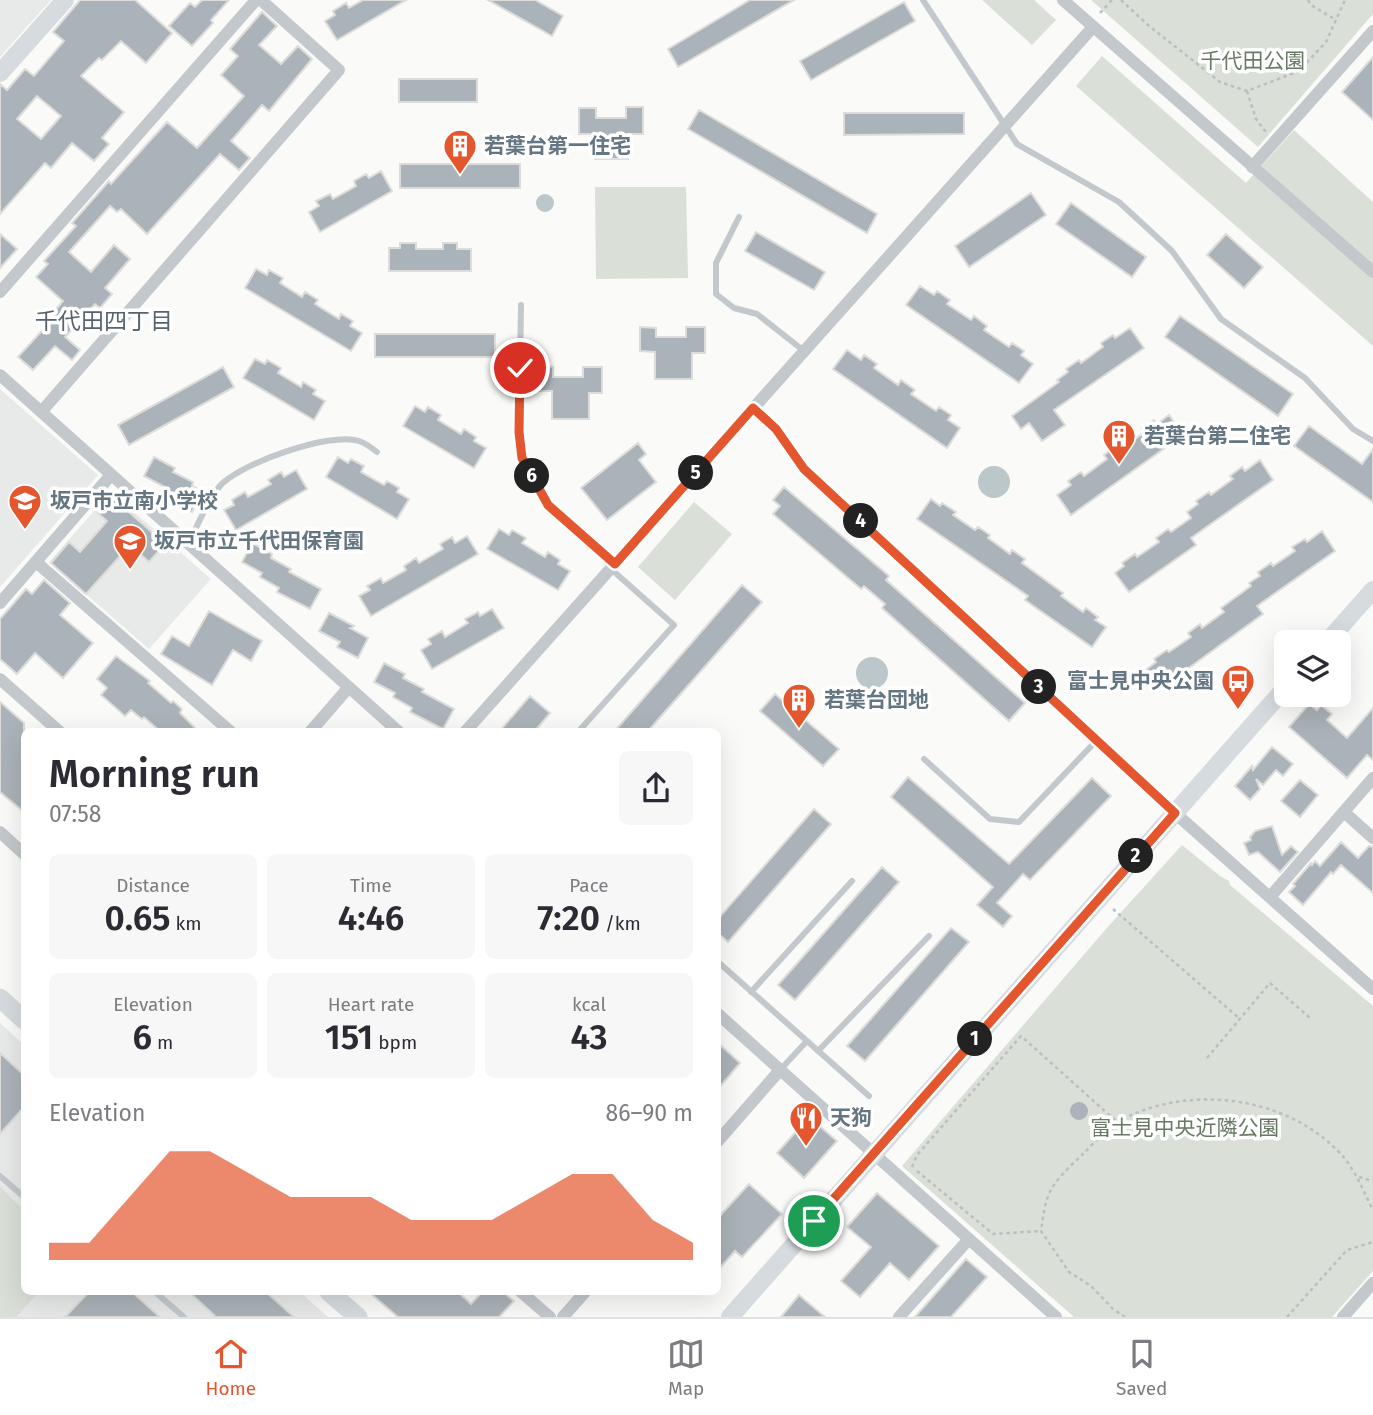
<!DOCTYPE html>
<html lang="en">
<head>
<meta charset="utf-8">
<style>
	body { margin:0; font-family:"Fira Sans","Noto Sans JP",sans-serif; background:#f7f7f7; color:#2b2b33; height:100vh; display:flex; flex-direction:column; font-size:26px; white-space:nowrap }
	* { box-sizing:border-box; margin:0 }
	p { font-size:23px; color:#7c7c81 }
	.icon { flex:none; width:38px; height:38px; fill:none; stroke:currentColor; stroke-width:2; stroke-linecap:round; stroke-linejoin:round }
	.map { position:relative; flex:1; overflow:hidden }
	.panel { position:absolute; left:21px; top:728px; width:700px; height:567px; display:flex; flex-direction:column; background:#fff; border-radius:10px; box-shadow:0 7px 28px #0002 }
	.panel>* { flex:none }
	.tools { position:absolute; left:1274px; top:630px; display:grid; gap:14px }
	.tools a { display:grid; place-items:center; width:77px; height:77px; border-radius:10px; background:#fff; box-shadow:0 7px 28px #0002; font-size:35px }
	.pin { position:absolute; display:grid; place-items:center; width:60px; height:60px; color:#fff; margin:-30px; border:4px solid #fff; border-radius:50%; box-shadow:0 2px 7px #0007 }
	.km { position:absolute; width:35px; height:35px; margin:-18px; border-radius:50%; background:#222; color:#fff; font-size:19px; line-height:35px; text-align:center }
	.round { display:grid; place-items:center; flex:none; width:74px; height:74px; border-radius:10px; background:#f7f7f7 }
	.overview { display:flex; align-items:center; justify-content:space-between; height:119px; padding:0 28px }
	h1 { font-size:38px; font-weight:600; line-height:52px }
	.figures { display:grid; grid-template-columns:repeat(3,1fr); gap:10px; height:119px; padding:7px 28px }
	.figures div { display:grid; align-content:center; border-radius:10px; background:#f7f7f7; text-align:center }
	.figures b { font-size:35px; font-weight:600 }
	.figures small { font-size:19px; font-weight:400 }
	.figures p { font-size:19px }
	.chart { height:196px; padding:14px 28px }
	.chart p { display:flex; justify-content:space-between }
	.chart svg { width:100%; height:126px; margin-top:7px; fill:#e4572e; opacity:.7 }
	.tabs { display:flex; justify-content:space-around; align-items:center; height:98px; border-top:2px solid #e1e1e2; background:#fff; font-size:19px; color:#7c7c81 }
	.tabs a { display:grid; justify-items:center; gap:4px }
	.tabs .active { color:#e4572e }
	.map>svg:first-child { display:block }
	.built { fill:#e8e9e9 }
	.green { fill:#dadfd7 }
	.water { fill:#bbc7cb }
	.building { fill:#aab3b9; stroke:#dcdcda; stroke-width:2; fill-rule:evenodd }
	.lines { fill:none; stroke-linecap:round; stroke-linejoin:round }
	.path { stroke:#bbbfc2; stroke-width:2.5; stroke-dasharray:3.5 3.5; stroke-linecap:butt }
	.lane { stroke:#c3c8cc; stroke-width:6 }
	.street { stroke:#c3c8cc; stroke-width:12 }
	.secondary { stroke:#d6dbdf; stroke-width:18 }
	.primary { stroke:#d6dbdf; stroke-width:19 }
	.route-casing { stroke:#fff; stroke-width:14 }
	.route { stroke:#e4572e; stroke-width:9 }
	.labels { text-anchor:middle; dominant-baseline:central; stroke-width:7; stroke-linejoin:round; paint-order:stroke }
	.park-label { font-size:21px; fill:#687a64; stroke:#fff }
	.poi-label { font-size:21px; font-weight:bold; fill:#657683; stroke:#fff; text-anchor:start }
	.neighbourhood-label { font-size:23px; fill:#57646e; stroke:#fff }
</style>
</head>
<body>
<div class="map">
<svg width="1373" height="1317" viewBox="0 0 1373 1317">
	<rect width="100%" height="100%" fill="#fafaf8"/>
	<path class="built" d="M0,0H51L0,57Z
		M0,389L98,475L0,587Z
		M111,492L211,579L149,649L49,562Z
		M0,1023L24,1045V1292H300L328,1317H0Z"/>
	<path class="green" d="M982,0H1034L1056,20L1032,45Z
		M1091,0H1373V14L1258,147Z
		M1102,56L1246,183L1294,130L1373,202V346L1076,86Z
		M595,187H686L688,278L596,279Z
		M694,502L732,534L675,600L638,567Z
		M1182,845L1220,876L1229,881L1230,885L1373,1006V1271L1332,1317H1074L902,1166L1106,929Z
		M0,1187L24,1210V1292H39L16,1317H0Z"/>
	<path class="water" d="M536 203a9 9 0 1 1 18 0a9 9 0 1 1-18 0Z
		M978 482a16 16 0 1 1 32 0a16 16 0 1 1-32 0Z
		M856 673a16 16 0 1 1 32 0a16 16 0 1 1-32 0Z"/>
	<path class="building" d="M80,0H135L172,33L146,63L121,41L102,60L99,58L81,76L124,112L102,138L109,144L94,161L72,143L51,168L45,163L0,214V84L7,90L25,69L34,76L64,41L53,32ZM37,96L61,116L41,139L17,119Z
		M202,0H229L211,20L213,23L192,46L169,26L190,3L195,7Z
		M363,0H406L337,40L325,21L335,15L333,11L346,3L349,8Z
		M488,0H535L563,16L552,36Z
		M750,0H794L678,67L668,49Z
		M904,2L915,21L811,80L800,61Z
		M262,12L277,26L259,45L281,64L298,46L312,59L269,111L262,105L231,141L250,158L239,170L220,154L147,234L121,209L117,212L110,206L69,252L91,272L114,245L130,259L105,288L112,294L100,308L95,304L65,337L80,350L72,360L55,346L33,370L18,357L50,322L47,320L63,301L36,277L48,264L44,261L76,226L72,223L109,181L111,184L167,122L197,148L244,96L221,75L238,56L230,49Z
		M1373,57V120L1342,92Z
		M399,79H477V102H399Z
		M626,107H643V134H628V159H595V134H579V108H596V118H626Z
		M699,110L877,214L867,233L688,129Z
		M844,113H964V134L844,135Z
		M400,164H520V188H400Z
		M381,171L392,191L320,232L309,212L319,206L316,201L330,194L333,199L356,186L354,181L366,174L369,178Z
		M1031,193L1046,215L969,267L955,246Z
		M1071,203L1146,257L1132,277L1056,224Z
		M756,232L825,272L814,290L745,251Z
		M0,234L17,249L0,268Z
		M1226,234L1263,267L1244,288L1207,255Z
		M400,243H416V249H443V243H457V249H471V271H389V248H400Z
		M256,269L267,275L269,270L283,278L280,283L302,297L305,292L318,300L315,304L339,319L341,314L353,321L350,326L362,333L351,351L245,288Z
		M920,286L934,295L937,291L950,300L947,304L971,320L974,316L987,326L984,330L1009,347L1012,343L1024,351L1021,355L1033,364L1019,383L906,305Z
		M1180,316L1293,394L1278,416L1165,337Z
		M640,327L656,328V337H686V327H705V353H692V379H655V352L640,351Z
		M1130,328L1144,348L1054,410L1065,425L1042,441L1029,423L1021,429L1012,416L1059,382L1057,380L1068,372L1066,369L1079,360L1081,363L1103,347L1101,343L1113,335L1115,338Z
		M375,334H495V357H375Z
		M847,350L861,360L864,355L877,364L874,368L898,385L901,380L915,390L911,394L936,411L939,407L951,415L948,420L960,428L947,448L833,369Z
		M255,359L265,364L267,360L281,368L278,373L301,387L303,382L316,390L313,394L325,401L314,420L243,378Z
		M223,367L234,387L129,445L118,425Z
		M537,367H553V377H583V367H602V393H589V419H552V391H537Z
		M415,406L425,412L428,407L441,415L438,420L461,434L464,429L476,437L474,441L486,448L474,468L403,426Z
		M1169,415L1183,435L1071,515L1057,495L1071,485L1068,481L1081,472L1084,476L1107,459L1104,455L1118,445L1121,449L1145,432L1142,428L1154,420L1157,424Z
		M1309,426L1362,464L1373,449V502L1294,446Z
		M638,443L646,454L639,460L656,482L607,520L581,488Z
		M154,457L175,468L173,472L193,482L192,486L202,491L192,512L180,505L182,501L162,491L165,487L144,476Z
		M338,457L348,463L351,459L364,466L361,472L384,485L387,481L399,488L397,492L409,499L397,519L326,477Z
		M1260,460L1273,480L1191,538L1196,545L1129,592L1115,573L1124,566L1122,563L1135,554L1137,557L1159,542L1156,538L1168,529L1171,532L1191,518L1187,512L1198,504L1196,501L1209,492L1211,495L1233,479L1230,476L1242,467L1245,471Z
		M296,470L307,489L236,530L224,510L234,505L232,500L245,492L248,497L271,484L268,480L281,472L284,477Z
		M784,487L889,576L886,580L1025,703L1009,721L882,608L885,604L864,586L861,589L773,514L780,506L773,500Z
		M112,497L165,544L149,562L130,545L86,594L51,563L69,542L80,552L107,521L98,513Z
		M931,499L940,506L942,503L956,512L953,515L975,530L978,527L990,535L988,538L1010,554L1012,550L1025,559L1022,563L1063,593L1061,596L1083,612L1086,608L1098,617L1095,620L1106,627L1092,647L1025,600L1028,596L917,519Z
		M499,529L509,535L512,530L526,538L522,543L545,557L548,552L560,560L558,564L570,571L558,590L487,549Z
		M1322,531L1335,551L1257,606L1263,614L1161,688L1147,669L1156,662L1154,659L1167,650L1169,652L1191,637L1188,633L1200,624L1202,628L1224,612L1221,608L1251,586L1249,583L1260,576L1258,572L1271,563L1273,566L1295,551L1292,547L1305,539L1307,542Z
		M467,536L478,554L371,616L359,596L370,590L367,586L381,578L383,583L406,570L404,566L416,558L419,563L443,549L440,544L452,537L455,543Z
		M252,543L272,554L271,558L291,569L289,572L321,589L310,609L277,592L279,588L260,577L262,573L242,562Z
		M44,580L70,603L60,615L93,643L63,678L35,653L17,674L0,659V619L26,589L32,594Z
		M742,585L762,602L685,689L647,732H614Z
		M492,609L504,628L432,669L421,650L431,644L428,639L442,631L445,637L468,623L465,619L478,612L480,616Z
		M209,611L262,641L251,661L233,650L212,685L161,654L172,636L189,646Z
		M329,613L354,626L350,628L368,638L358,658L337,647L340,642L319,631Z
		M116,656L150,681L148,683L171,703L173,701L182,709L180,713L199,732H161L144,717L142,719L131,710L125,716L101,695L107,688L97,679Z
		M384,663L405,674L403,678L424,689L422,692L454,709L443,729L410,712L412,708L393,697L395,693L374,682Z
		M775,694L839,749L823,766L760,711Z
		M530,696L550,713L534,732H499Z
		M0,702L24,723V812L0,792Z
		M1309,704L1317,710L1321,705L1332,714L1327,720L1347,738L1373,708V760L1367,755L1347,778L1289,727Z
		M1272,747L1293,764L1283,776L1276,770L1263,785L1256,779L1260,789L1250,800L1235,786L1252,766L1253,770Z
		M908,777L1009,864L1092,778L1111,796L1030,880L1023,874L997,903L1012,916L1003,927L977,905L993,887L891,797Z
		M1300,780L1318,795L1300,817L1281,801Z
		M814,809L831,824L728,942L718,933V919Z
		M1272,826L1282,855L1291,846L1298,852L1280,872L1258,852L1249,855L1244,843L1251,840L1250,837L1255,831Z
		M1341,842L1358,858L1369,846L1373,847V893L1341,865L1333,874L1331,872L1303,905L1289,892L1295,886L1293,884L1311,863L1312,865L1315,861L1320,866Z
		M882,867L899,882L795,1000L778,985Z
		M951,928L969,942L865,1061L847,1046Z
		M718,1043L740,1063L718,1089Z
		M0,1053L24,1075V1107L0,1134Z
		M1069 1111a10 10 0 1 1 20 0a10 10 0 1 1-20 0Z
		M809,1117L837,1141L804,1178L777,1153Z
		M749,1184L782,1214L742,1257L735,1251L718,1270V1218Z
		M877,1193L939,1246L909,1280L890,1263L860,1297L841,1281L871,1247L847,1227Z
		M966,1259L987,1277L951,1317H915Z
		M89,1292H132L160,1317H65Z
		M189,1292H266L294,1317H216Z
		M369,1292H458L471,1304L482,1292H503L514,1301L499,1317H398Z
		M799,1295L825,1317H781Z"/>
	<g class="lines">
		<path class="path" d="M1121,0L1148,25L1220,82L1247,91L1299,71L1326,42L1345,0
			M1308,0L1311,5L1336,20
			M1100,13L1112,0
			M1247,91L1256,119L1266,132
			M1113,909L1240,1019
			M1207,1058L1270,983L1310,1018
			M912,1167L917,1155L1021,1036L1117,1122
			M917,1171L993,1234L1041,1231
			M1359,1177L1373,1181
			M1125,1317L1113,1309L1091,1286L1069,1272L1041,1231C1043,1219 1044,1205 1049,1194C1056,1178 1072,1165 1084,1153C1094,1143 1106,1128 1119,1121C1187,1084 1283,1095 1338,1151C1355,1168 1362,1189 1373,1210
			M1287,1317L1347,1250L1373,1242"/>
		<path class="lane" d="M923,0L1017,144L1119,202L1172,251L1221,319L1305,378L1353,429L1373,441
			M739,217L716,263V294L734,308L757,314L804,351
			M521,305L519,432L522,458L548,505L615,564
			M188,543C198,526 206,503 219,487C238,464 331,431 359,441C365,443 372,448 377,452
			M578,732L674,625L611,569
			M924,759L990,819L1019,822L1096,741
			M718,962L869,1096
			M751,992L852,881
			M818,1051L929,936
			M780,1070L807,1041
			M0,1176L24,1197
			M155,1292L184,1317"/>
		<path class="street" d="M1063,0L1373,272
			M1252,167L1373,31
			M0,292L256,0
			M0,375L399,732
			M753,408L776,430L804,469L1175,813L1373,989
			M42,411L339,70L261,0
			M36,562L231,732
			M0,603L111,475
			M0,679L60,732
			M310,732L349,687
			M465,732L1093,27
			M1344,812L1373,838
			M0,832L24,854
			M1270,897L1373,778
			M718,1014L1056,1317
			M718,1141L780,1070
			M521,1292L550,1317
			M563,1317L585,1292
			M899,1317L969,1239
			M1343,1317L1373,1283"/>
		<path class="secondary" d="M0,73L65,0
			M1327,642L1373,590
			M730,1317L1286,687"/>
		<path class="primary" d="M0,998L24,1020
			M329,1292L358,1317"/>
	</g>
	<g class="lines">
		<defs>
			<path id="route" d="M520,368L519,432L522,458L548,505L615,564L753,408L776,429L804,469L1175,813L814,1221"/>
		</defs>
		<use href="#route" class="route-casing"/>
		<use href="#route" class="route"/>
	</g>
	<defs>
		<symbol id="building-pin" viewBox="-11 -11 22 30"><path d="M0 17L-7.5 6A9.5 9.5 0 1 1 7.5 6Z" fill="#e4572e" stroke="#fff"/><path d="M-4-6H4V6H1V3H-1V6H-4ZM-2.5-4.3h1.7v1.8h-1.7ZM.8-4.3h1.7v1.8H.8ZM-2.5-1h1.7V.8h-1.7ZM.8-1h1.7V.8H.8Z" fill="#fff"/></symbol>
		<symbol id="school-pin" viewBox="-11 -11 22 30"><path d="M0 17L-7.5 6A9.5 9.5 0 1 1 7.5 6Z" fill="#e4572e" stroke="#fff"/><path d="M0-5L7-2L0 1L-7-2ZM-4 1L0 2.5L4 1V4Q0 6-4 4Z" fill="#fff"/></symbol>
		<symbol id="bus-pin" viewBox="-11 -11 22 30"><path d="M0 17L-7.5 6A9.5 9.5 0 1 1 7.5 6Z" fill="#e4572e" stroke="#fff"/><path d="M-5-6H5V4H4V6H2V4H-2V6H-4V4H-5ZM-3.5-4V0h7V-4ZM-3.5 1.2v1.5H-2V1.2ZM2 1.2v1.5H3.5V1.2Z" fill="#fff"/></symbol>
		<symbol id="restaurant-pin" viewBox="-11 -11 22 30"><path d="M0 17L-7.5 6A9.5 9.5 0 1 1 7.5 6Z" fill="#e4572e" stroke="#fff"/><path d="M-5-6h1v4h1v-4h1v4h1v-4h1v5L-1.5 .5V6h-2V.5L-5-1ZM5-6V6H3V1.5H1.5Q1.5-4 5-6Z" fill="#fff"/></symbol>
	</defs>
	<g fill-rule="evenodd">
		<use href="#building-pin" x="441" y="127" width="38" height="52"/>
		<use href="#building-pin" x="1100" y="417" width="38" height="52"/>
		<use href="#school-pin" x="6" y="482" width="38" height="52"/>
		<use href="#school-pin" x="111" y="522" width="38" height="52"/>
		<use href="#bus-pin" x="1219" y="662" width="38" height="52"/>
		<use href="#building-pin" x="780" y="681" width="38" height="52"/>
		<use href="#restaurant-pin" x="787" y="1099" width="38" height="52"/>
	</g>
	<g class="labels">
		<g class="park-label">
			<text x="1253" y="61">千代田公園</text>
			<text x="1185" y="1128">富士見中央近隣公園</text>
		</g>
		<g class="poi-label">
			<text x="484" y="146">若葉台第一住宅</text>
			<text x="1144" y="436">若葉台第二住宅</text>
			<text x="50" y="501">坂戸市立南小学校</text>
			<text x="154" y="541">坂戸市立千代田保育園</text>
			<text x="1214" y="681" text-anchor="end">富士見中央公園</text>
			<text x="824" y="700">若葉台団地</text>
			<text x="830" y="1118">天狗</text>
		</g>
		<g class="neighbourhood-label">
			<text x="104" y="321">千代田四丁目</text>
		</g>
	</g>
</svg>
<div class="tools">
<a><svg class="icon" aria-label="layers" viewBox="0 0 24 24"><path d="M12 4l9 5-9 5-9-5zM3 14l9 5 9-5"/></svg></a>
</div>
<div class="pin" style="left:814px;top:1221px;background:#1e9e55"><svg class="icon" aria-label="arrive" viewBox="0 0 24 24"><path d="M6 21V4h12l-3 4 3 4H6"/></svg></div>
<div class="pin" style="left:520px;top:368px;background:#d93025"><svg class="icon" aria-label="check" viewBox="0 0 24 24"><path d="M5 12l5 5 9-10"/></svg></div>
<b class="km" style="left:975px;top:1039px">1</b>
<b class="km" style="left:1136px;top:856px">2</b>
<b class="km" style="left:1039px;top:687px">3</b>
<b class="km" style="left:861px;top:521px">4</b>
<b class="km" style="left:696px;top:473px">5</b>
<b class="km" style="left:532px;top:476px">6</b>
<section class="panel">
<div class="overview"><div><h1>Morning run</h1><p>07:58</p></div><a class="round"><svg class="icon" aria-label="share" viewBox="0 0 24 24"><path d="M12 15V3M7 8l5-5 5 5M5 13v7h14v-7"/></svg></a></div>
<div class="figures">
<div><p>Distance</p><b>0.65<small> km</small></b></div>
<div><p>Time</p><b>4:46</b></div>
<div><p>Pace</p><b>7:20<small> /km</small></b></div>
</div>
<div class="figures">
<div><p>Elevation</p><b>6<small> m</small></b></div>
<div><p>Heart rate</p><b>151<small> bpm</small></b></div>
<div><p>kcal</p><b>43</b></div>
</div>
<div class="chart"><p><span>Elevation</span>86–90 m</p>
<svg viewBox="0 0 160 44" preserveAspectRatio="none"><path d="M0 44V38L10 38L20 22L30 6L40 6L50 14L60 22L70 22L80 22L90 30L100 30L110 30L120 22L130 14L140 14L150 30L160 38V44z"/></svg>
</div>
</section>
</div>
<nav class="tabs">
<a class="active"><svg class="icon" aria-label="home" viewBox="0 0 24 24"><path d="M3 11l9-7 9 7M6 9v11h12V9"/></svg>Home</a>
<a><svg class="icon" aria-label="map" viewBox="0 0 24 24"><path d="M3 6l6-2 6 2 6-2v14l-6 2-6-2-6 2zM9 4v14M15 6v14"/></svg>Map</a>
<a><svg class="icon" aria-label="saved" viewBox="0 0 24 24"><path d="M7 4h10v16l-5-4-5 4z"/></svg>Saved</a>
</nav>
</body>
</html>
